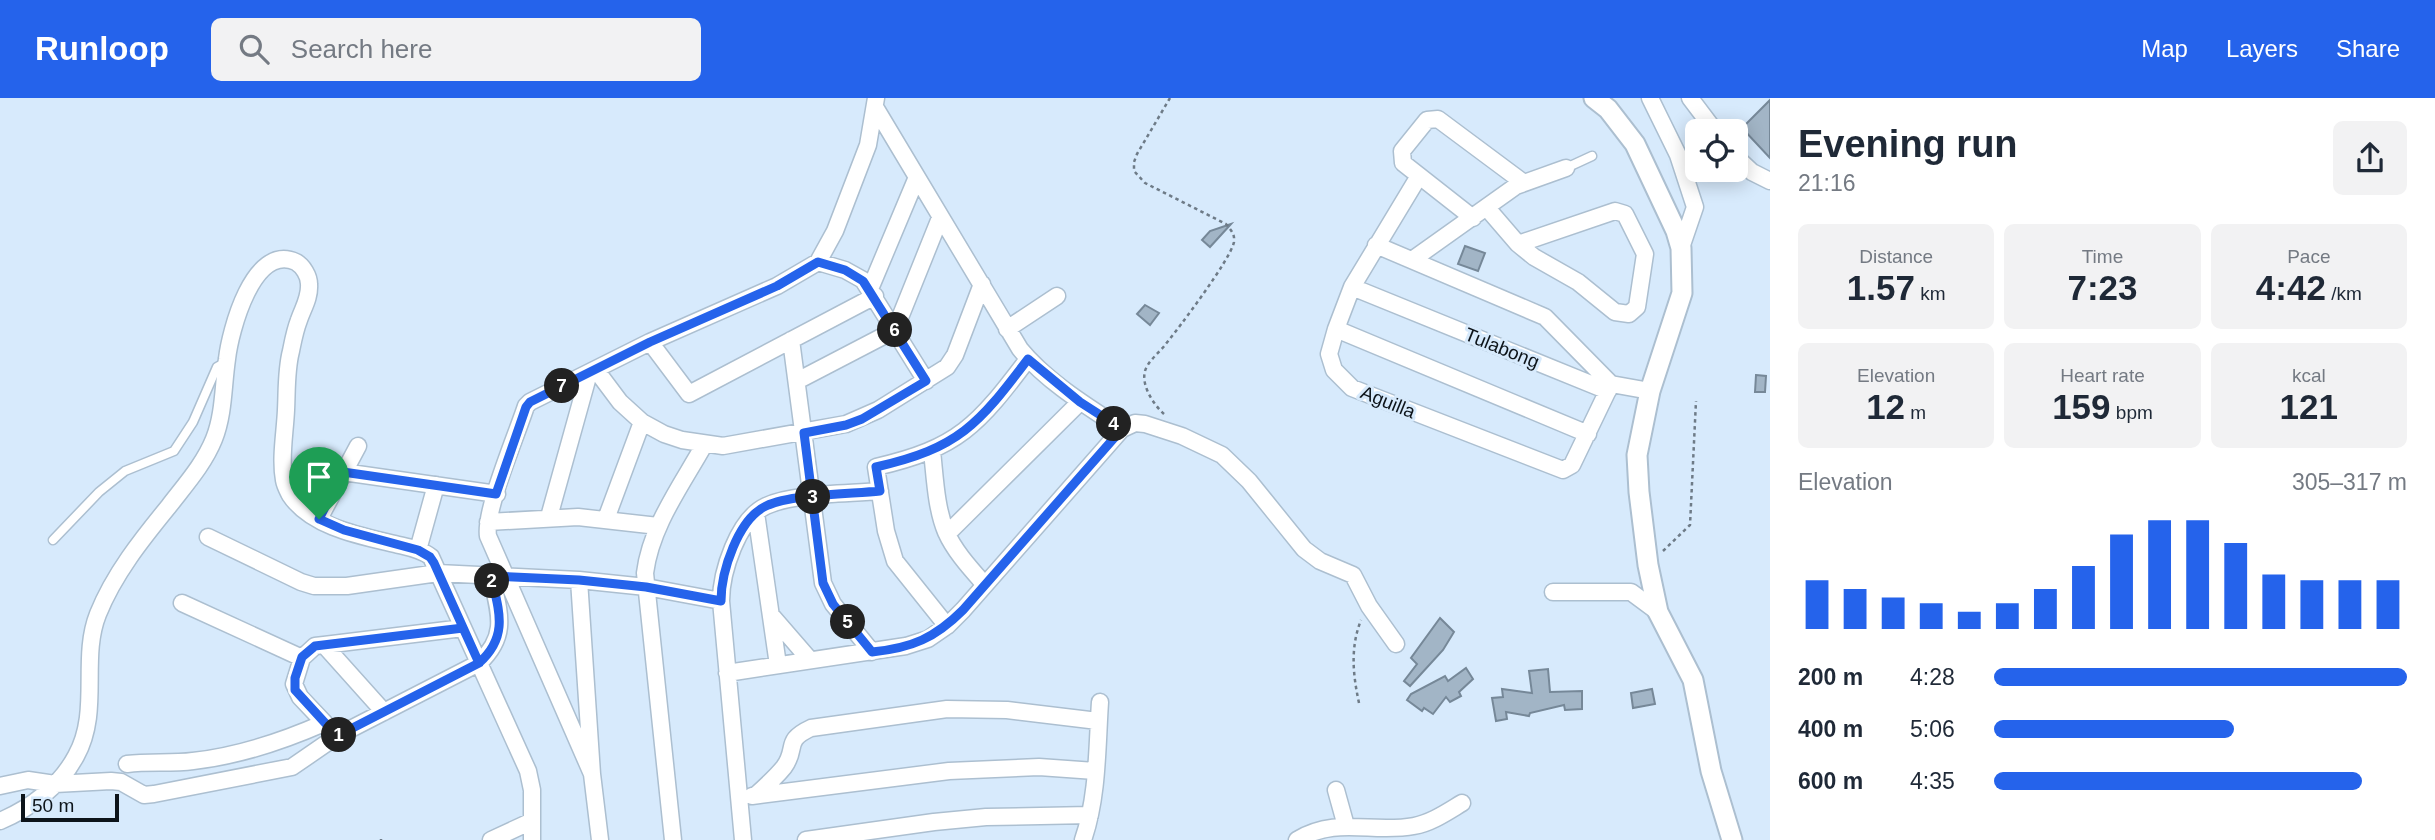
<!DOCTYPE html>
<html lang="en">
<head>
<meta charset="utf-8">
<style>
	body { margin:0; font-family:Helvetica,sans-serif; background:#f2f2f3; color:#1f2937; height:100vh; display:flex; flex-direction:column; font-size:26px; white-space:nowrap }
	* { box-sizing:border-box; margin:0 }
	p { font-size:23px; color:#747a83 }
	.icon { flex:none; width:38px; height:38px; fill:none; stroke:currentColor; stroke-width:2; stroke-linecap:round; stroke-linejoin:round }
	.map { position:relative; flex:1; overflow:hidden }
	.panel { display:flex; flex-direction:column; background:#fff; width:665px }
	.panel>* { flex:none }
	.controls { position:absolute; left:1685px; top:21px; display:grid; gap:14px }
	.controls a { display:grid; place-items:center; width:63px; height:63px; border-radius:10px; background:#fff; box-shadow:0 4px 18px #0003; font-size:35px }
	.scale { position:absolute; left:21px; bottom:18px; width:98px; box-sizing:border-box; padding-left:7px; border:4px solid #0d141a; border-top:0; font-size:19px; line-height:24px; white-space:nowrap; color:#0d141a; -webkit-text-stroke:5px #d7eafc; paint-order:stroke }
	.pin { position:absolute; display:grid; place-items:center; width:60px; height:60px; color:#fff; margin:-72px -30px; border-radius:50% 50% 50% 0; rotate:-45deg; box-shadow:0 0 7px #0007 }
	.pin .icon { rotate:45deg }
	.km { position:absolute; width:35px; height:35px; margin:-18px; border-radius:50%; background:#222; color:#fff; font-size:19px; line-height:35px; text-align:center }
	.round { display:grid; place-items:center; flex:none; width:74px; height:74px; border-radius:10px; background:#f2f2f3 }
	.head { display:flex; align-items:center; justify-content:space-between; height:119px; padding:0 28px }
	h1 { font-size:38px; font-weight:700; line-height:52px }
	.metrics { display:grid; grid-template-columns:repeat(3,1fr); gap:10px; height:119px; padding:7px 28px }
	.metrics div { display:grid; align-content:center; border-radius:10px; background:#f2f2f3; text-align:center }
	.metrics b { font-size:35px; font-weight:700 }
	.metrics small { font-size:19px; font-weight:400 }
	.metrics p { font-size:19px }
	.chart { height:196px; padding:14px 28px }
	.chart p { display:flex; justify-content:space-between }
	.chart svg { width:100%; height:126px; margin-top:7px; stroke:#2563eb; stroke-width:6 }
	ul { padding:0 28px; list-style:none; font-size:23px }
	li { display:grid; grid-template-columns:112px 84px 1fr; align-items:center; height:52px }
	li i { height:18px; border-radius:9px; background:#2563eb }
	header { display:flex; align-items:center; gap:42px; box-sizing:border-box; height:98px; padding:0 35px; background:#2563eb; color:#fff }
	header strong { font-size:33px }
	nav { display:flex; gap:38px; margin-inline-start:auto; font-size:24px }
	.search { width:490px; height:63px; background:#f2f2f3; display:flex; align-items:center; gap:18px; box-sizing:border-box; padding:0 24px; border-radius:10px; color:#747a83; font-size:26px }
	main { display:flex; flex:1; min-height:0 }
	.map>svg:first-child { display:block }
	.building { fill:#a2b5c6; stroke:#768898; stroke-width:2 }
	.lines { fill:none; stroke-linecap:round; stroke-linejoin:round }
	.service-casing { stroke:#acbfd0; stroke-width:11 }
	.minor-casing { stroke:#acbfd0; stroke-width:19 }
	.tertiary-casing { stroke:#acbfd0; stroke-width:23 }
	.path { stroke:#6e7b87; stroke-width:2.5; stroke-dasharray:3.5 3.5; stroke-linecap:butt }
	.service { stroke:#fff; stroke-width:8 }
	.minor { stroke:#fff; stroke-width:16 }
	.tertiary { stroke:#fff; stroke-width:19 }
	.route-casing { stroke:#fff; stroke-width:14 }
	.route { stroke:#2563eb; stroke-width:9 }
	.labels { text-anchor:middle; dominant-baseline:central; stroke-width:6; stroke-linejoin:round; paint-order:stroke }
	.street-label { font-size:19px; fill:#0d141a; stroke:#d7eafc }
</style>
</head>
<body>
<header>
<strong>Runloop</strong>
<div class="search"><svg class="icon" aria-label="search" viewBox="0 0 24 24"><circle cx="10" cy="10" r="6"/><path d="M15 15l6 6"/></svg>Search here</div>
<nav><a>Map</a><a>Layers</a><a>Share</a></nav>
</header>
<main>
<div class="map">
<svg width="1770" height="742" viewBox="0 0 1770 742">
	<rect width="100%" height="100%" fill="#d7eafc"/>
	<path class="building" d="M1770,2V60L1742,30Z
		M1231,126L1210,149L1202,142L1210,133Z
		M1465,148L1485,155L1478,173L1458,166Z
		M1145,207L1159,215L1150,227L1137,216Z
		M1756,277L1766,278L1765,294H1755Z
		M1440,520L1454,534L1443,552L1410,588L1404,583L1417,566L1411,560Z
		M1466,570L1473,581L1459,594L1461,598L1450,604L1446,599L1433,616L1424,610L1422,613L1407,602L1411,596L1445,578L1448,583Z
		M1548,571L1550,594L1582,593V611L1565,612L1564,607L1530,615L1529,618L1506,614L1507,621L1496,623L1492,600L1503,599L1502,591L1532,595L1529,573Z
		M1652,591L1655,606L1633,610L1631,595Z"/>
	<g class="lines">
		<defs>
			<path id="service" d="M1566,70L1592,58
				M53,442L99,394L125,373L174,353L193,324L217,269L226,264"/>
			<path id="minor" d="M1650,0L1678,57L1695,109L1681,150
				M1690,0L1715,33
				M875,9L1020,251C1047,284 1087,308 1122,331
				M1736,59L1752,74L1770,83
				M1419,78L1352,189L1336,231L1329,256L1334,272L1352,290L1563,372L1572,367L1611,286
				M1487,110L1518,146L1534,159L1578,184L1615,214L1629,216L1637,209L1645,156L1625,116L1615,113L1518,146
				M1473,120L1403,65L1402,53L1427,22L1438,21L1524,85
				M1376,147L1545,219L1611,286
				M1412,162L1516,88L1566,70
				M818,164L845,172L863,182L926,283
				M1352,189L1608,293
				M870,191L917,79
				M1007,231L1057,198
				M1336,231L1588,336
				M791,242L823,485L833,506L872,554
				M650,244L689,296L875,198
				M596,272L620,304L642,324L664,336L682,342L723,348L846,326L878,312L947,269L955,257L982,186
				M797,283L895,232L940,120
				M1611,286L1650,293
				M932,353C935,380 936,410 946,434C955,454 971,471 985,487
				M343,374L497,396
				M756,415L778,567
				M549,419L589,275
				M319,421L358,348
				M606,421L642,324
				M488,424L578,419L658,428
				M947,436L1080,304
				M208,439L301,484L314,488H347L438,475L579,482L646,489L721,503
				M418,452L436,387
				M579,482L592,676L600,742
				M1553,494H1631L1658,514
				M182,505L302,560
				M771,517L810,562
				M947,528L895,463L886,433L876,369C959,350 978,327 1028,261
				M324,547L384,614
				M727,575L906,548L928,541L947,528L963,512L1122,331L1135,325L1145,326L1182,338L1222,357L1249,383L1304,451L1320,463L1353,477L1369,508L1396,546
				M337,638L300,599L294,586L302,560L315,548L324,547L463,530
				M127,666C149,663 171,666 193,663C238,658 283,643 324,625
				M592,676L488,438C484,413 517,336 526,308L530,304L650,244L777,188L818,164L835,133L868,47L876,0
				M0,688L28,682L55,686L111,683L121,684L144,697L154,696L292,669L337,638L479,565C509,537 499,514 491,478
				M1336,692L1346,728
				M756,697C766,688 776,679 784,669C798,650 783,643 811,630L947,611L1007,612L1098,623
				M752,698L949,673L1039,669L1095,673
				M0,723C31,710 60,688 76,658C101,613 80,561 98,516C114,476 142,441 169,408C185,387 204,366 214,341C224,316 223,288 227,261C230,234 253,144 296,164C303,168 309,178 309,186C310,200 303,210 299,222C295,232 293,243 291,253C286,272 287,293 286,312C285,335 280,360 284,382C285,388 288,393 290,397C311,429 361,438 395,446C407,449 421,451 431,459L528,673L532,692V742
				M491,742L532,723
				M673,742L645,475C651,428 681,388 704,347
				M743,742L721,503C721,474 738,421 766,408C793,395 849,396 880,393
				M806,742L934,724L986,719L1090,717
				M1083,742C1098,699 1097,649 1100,604
				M1297,742C1337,718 1372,736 1414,728C1431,725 1447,714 1462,705"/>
			<path id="tertiary" d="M1594,0L1608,11L1635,46L1676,133L1681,150L1682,195L1650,293L1637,357L1639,394L1648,467L1658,514L1693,582L1711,673L1732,742"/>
		</defs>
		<use href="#service" class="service-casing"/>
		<use href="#minor" class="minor-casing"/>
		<use href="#tertiary" class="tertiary-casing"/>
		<path class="path" d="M1164,316C1154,307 1141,288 1145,273C1148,263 1158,256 1165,247C1178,231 1231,161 1234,144C1235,136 1231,132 1226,126L1145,85L1134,73V64L1137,56L1170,0
			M1663,453L1690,427L1696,303
			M1359,605C1353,577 1350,550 1361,522
			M381,742V741"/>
		<use href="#service" class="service"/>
		<use href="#minor" class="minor"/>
		<use href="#tertiary" class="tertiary"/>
	</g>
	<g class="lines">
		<defs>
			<path id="route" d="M319,421L344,432L418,452L430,459L434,465L479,565L337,638L295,592V580L302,559L315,548L463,530L479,565C509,538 499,513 491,478L579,482L646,489L721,503C721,474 738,421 766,408C791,396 851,396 880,393L876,369C959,350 978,327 1028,261L1080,304L1122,331L963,512C935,540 912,550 872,554L833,506L823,485L804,335L846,327L862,321L926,283L863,183L845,172L818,164L777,188L650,244L530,304L526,309L496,396L343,374L319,421"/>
		</defs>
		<use href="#route" class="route-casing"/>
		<use href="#route" class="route"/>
	</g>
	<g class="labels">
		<g class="street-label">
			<text transform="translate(1502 250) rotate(22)">Tulabong</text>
			<text transform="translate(1388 304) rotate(22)">Aguilla</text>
		</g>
	</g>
</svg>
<div class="controls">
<a><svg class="icon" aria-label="locate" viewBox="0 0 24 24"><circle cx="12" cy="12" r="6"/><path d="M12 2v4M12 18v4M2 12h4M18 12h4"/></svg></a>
</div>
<div class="scale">50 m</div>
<div class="pin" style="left:319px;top:421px;background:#1e9e55"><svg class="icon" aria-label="arrive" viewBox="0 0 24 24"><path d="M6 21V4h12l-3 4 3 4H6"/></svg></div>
<b class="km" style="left:339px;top:637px">1</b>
<b class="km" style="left:492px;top:483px">2</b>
<b class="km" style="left:813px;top:399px">3</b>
<b class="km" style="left:1114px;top:326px">4</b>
<b class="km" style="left:848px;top:524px">5</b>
<b class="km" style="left:895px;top:232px">6</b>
<b class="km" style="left:562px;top:288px">7</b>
</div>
<section class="panel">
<div class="head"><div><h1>Evening run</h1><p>21:16</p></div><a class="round"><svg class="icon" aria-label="share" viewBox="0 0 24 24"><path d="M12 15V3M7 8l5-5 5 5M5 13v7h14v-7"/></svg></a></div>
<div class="metrics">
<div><p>Distance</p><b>1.57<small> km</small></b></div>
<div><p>Time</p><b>7:23</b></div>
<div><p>Pace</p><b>4:42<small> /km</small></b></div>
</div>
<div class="metrics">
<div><p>Elevation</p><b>12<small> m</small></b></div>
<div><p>Heart rate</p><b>159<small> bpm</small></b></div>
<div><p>kcal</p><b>121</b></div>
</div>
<div class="chart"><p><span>Elevation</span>305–317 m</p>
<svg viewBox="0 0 160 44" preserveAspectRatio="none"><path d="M5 44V27M15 44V30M25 44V33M35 44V35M45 44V38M55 44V35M65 44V30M75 44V22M85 44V11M95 44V6M105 44V6M115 44V14M125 44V25M135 44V27M145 44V27M155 44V27"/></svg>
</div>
<ul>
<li><b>200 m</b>4:28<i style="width:100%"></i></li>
<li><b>400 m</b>5:06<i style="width:58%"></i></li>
<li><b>600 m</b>4:35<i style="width:89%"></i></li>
</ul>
</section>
</main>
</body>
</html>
